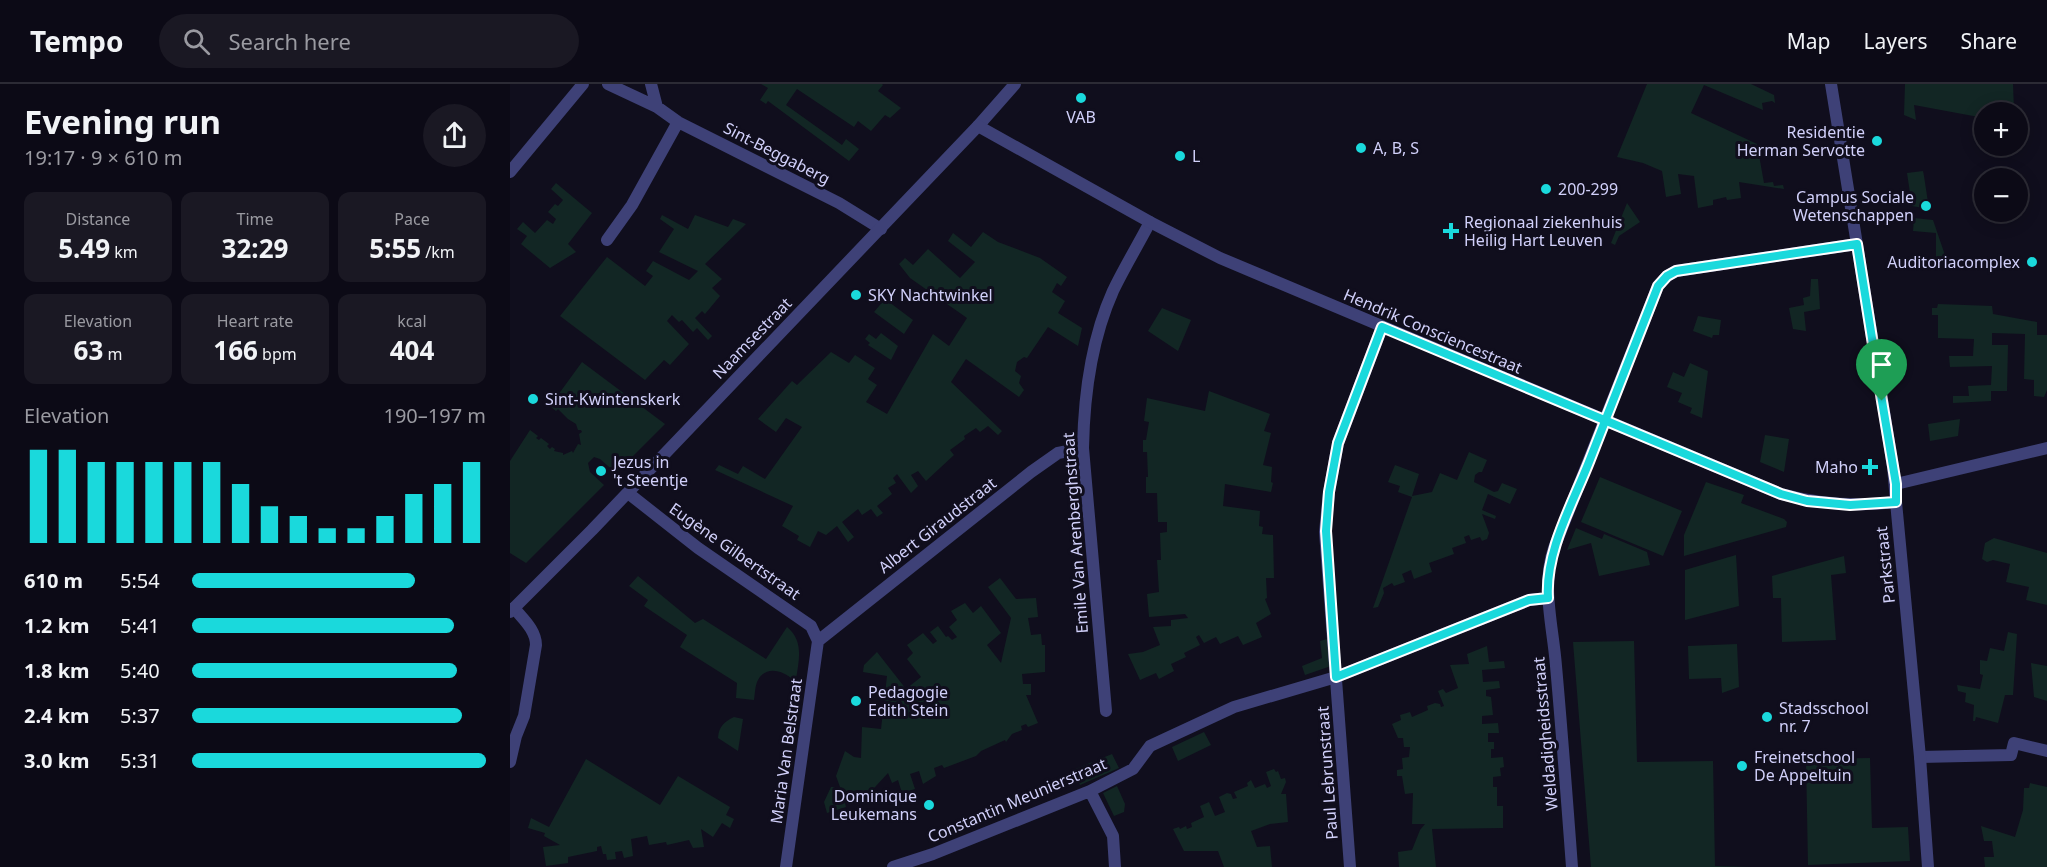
<!DOCTYPE html>
<html lang="en">
<head>
<meta charset="utf-8">
<style>
	body { margin:0; font-family:"Noto Sans",sans-serif; background:#1a1823; color:#f1f3f6; height:100vh; display:flex; flex-direction:column; font-size:22px; white-space:nowrap }
	* { box-sizing:border-box; margin:0 }
	p { font-size:20px; color:#9a9aa1 }
	.icon { flex:none; width:33px; height:33px; fill:none; stroke:currentColor; stroke-width:2; stroke-linecap:round; stroke-linejoin:round }
	.map { position:relative; flex:1; overflow:hidden }
	.side { display:flex; flex-direction:column; background:#0c0a16; width:510px }
	.side>* { flex:none }
	.controls { position:absolute; left:1464px; top:18px; display:grid; gap:12px }
	.controls a { display:grid; place-items:center; width:54px; height:54px; border-radius:50%; background:#0c0a16; box-shadow:0 3px 15px #0003,0 0 0 2px #2c2b35; font-size:30px }
	.pin { position:absolute; display:grid; place-items:center; width:51px; height:51px; color:#fff; margin:-62px -26px; border-radius:50% 50% 50% 0; rotate:-45deg; box-shadow:0 0 6px #0007 }
	.pin .icon { rotate:45deg }
	.round { display:grid; place-items:center; flex:none; width:63px; height:63px; border-radius:32px; background:#1a1823 }
	.summary { display:flex; align-items:center; justify-content:space-between; height:102px; padding:0 24px }
	h1 { font-size:33px; font-weight:700; line-height:45px }
	.figures { display:grid; grid-template-columns:repeat(3,1fr); gap:9px; height:102px; padding:6px 24px }
	.figures div { display:grid; align-content:center; border-radius:12px; background:#1a1823; text-align:center }
	.figures b { font-size:26px; font-weight:700 }
	.figures small { font-size:16px; font-weight:400 }
	.figures p { font-size:16px }
	.chart { height:168px; padding:12px 24px }
	.chart p { display:flex; justify-content:space-between }
	.chart svg { width:100%; height:108px; margin-top:6px; stroke:#1ad9dc; stroke-width:6 }
	ul { padding:0 24px; list-style:none; font-size:20px }
	li { display:grid; grid-template-columns:96px 72px 1fr; align-items:center; height:45px }
	li i { height:15px; border-radius:8px; background:#1ad9dc }
	header { display:flex; align-items:center; gap:36px; box-sizing:border-box; height:84px; padding:0 30px; background:#0c0a16; border-bottom:2px solid #2c2b35 }
	header strong { font-size:28px }
	nav { display:flex; gap:33px; margin-inline-start:auto; font-size:21px }
	.search { width:420px; height:54px; background:#1a1823; display:flex; align-items:center; gap:15px; box-sizing:border-box; padding:0 21px; border-radius:33px; color:#9a9aa1; font-size:22px }
	main { display:flex; flex:1; min-height:0 }
	.map>svg:first-child { display:block }
	.green { fill:#122624 }
	.lines { fill:none; stroke-linecap:round; stroke-linejoin:round }
	.minor { stroke:#3e4177; stroke-width:12 }
	.tertiary { stroke:#3e4177; stroke-width:12 }
	.route-casing { stroke:#fff; stroke-width:12 }
	.route { stroke:#1ad9dc; stroke-width:8 }
	.poi-dot { fill:#1ad9dc; stroke:#100e1d; stroke-width:2 }
	.labels { text-anchor:middle; dominant-baseline:central; stroke-width:6; stroke-linejoin:round; paint-order:stroke }
	.poi-label { font-size:16px; fill:#d1d0fa; stroke:#100e1d; text-anchor:start }
	.street-label { font-size:16px; fill:#d1d0fa; stroke:#100e1d }
</style>
</head>
<body>
<header>
<strong>Tempo</strong>
<div class="search"><svg class="icon" aria-label="search" viewBox="0 0 24 24"><circle cx="10" cy="10" r="6"/><path d="M15 15l6 6"/></svg>Search here</div>
<nav><a>Map</a><a>Layers</a><a>Share</a></nav>
</header>
<main>
<section class="side">
<div class="summary"><div><h1>Evening run</h1><p>19:17 · 9 × 610 m</p></div><a class="round"><svg class="icon" aria-label="share" viewBox="0 0 24 24"><path d="M12 15V3M7 8l5-5 5 5M5 13v7h14v-7"/></svg></a></div>
<div class="figures">
<div><p>Distance</p><b>5.49<small> km</small></b></div>
<div><p>Time</p><b>32:29</b></div>
<div><p>Pace</p><b>5:55<small> /km</small></b></div>
</div>
<div class="figures">
<div><p>Elevation</p><b>63<small> m</small></b></div>
<div><p>Heart rate</p><b>166<small> bpm</small></b></div>
<div><p>kcal</p><b>404</b></div>
</div>
<div class="chart"><p><span>Elevation</span>190–197 m</p>
<svg viewBox="0 0 160 44" preserveAspectRatio="none"><path d="M5 44V6M15 44V6M25 44V11M35 44V11M45 44V11M55 44V11M65 44V11M75 44V20M85 44V29M95 44V33M105 44V38M115 44V38M125 44V33M135 44V24M145 44V20M155 44V11"/></svg>
</div>
<ul>
<li><b>610 m</b>5:54<i style="width:76%"></i></li>
<li><b>1.2 km</b>5:41<i style="width:89%"></i></li>
<li><b>1.8 km</b>5:40<i style="width:90%"></i></li>
<li><b>2.4 km</b>5:37<i style="width:92%"></i></li>
<li><b>3.0 km</b>5:31<i style="width:100%"></i></li>
</ul>
</section>
<div class="map">
<svg width="1537" height="783" viewBox="0 0 1537 783">
	<rect width="100%" height="100%" fill="#100e1d"/>
	<path class="green" d="M251,0H372L373,1L368,7L391,24L380,34L375,31L361,47L348,37L344,43L287,5L276,21L332,61L336,55L349,65L339,77L258,17L256,20L250,16L258,4Z
		M1137,0H1241L1264,11L1265,19L1262,17L1252,19L1253,26L1194,1L1181,29L1247,60L1254,99L1263,98L1264,102L1273,101L1274,105L1229,98L1231,114L1217,116L1216,113L1203,116V121L1188,124L1184,92L1168,90L1171,110L1156,113L1152,87L1133,79L1107,73Z
		M1395,0H1503L1504,26L1492,24L1491,28H1474V34L1404,21L1406,36L1394,31Z
		M1413,87L1414,92L1419,125L1402,122L1397,89Z
		M46,99L82,129L58,160L66,168L40,184L11,160L17,152L7,145L13,138L25,149L37,136L43,140L46,135L38,128L45,120L48,122L53,116L41,105Z
		M1117,119L1130,138L1109,152L1105,161L1101,159Z
		M152,131L178,145L185,131L218,143L223,135L236,140L195,180L212,195L202,204L210,212L195,230L192,227L185,234L202,252L198,256L187,244L183,248L172,236L169,238L162,231L157,237L179,260L160,281L154,276L135,296L50,232L97,173L135,202L143,192L136,187L143,177L179,196L188,187L149,168L164,145L150,135Z
		M1404,134L1423,136L1438,180L1426,179V149L1403,147Z
		M473,148L488,158L530,174L557,193L551,202L547,199L542,208L555,217L548,229L572,244L568,262L538,243L517,274L514,273L507,278L505,287L511,292L509,299L514,306L509,313L456,275L441,298L492,347L488,351L478,342L470,348L466,344L454,352L455,355L440,366L444,371L416,397L408,387L401,391L408,402L401,409L387,390L383,394L386,399L378,404L382,410L367,422L373,429L367,433L361,425L352,431L348,425L332,438L344,453L338,458L327,442L316,451L308,447L300,463L287,456L289,452L272,442L283,422L205,386L209,381L228,390L233,382L255,395L292,343L276,334L266,348L248,335L282,297L287,301L321,268L339,279L345,271L365,284L358,295L367,301L356,318L377,330L423,250L439,262L457,234L400,194L389,180L395,174L403,181L418,165L450,194L465,178L438,157L443,149L461,163Z
		M1301,195H1308L1310,225L1294,228L1296,247L1283,245L1279,224L1294,221L1293,214L1300,212Z
		M375,215L403,236L394,250L364,228Z
		M1428,220L1482,222L1483,230L1527,238V251H1537V306L1534,313L1524,312V296L1514,295L1515,250L1482,249V261H1498L1497,307H1481V317L1443,319V312H1459L1458,302L1481,301L1482,282L1440,283L1439,272H1463L1464,255L1428,254V231H1422V224H1427Z
		M652,224L681,236L668,267L638,247Z
		M1188,232L1211,236L1209,251H1203L1202,254L1183,247Z
		M371,249L388,262L381,276L358,261L360,259L355,255L359,250L366,255Z
		M72,278L155,340L106,389L90,375L84,373L78,379L80,388L94,401L16,479L0,469V377L20,346L28,352L26,354L29,356L31,354L39,360L37,362L40,365L42,363L45,365L44,367L53,369V371L62,367L63,369L68,360L71,361L69,350L72,348L71,346H68L66,340L58,335L48,325L46,327L40,322Z
		M1180,279L1198,287L1192,334L1180,329L1182,324L1168,318L1172,309L1157,303L1163,288L1174,293Z
		M699,307L760,330L754,347L761,349L753,381L762,383L761,398L763,399L761,408L715,400L713,422L750,427L749,442L753,443L752,450L763,451L764,494H756L757,514L755,515L761,530L746,539L752,553L733,561L728,552L710,560L706,553L694,559L689,551L686,553L690,561L674,569L676,573L661,580L664,587L649,595L646,589L630,596L618,570L633,568L650,561L643,543L661,542V536L678,534L675,530L639,533L637,510L649,508L647,476H651L650,449L657,448V438H648L647,409H636V393H638L637,368H633V356H636L639,338L634,337L637,314L695,327Z
		M1450,335L1448,352L1420,357L1418,340Z
		M1255,351L1279,355L1274,388L1250,378Z
		M959,368L977,376L972,388H969L965,391L964,398L984,408L988,407L992,399L1007,405L1000,420L978,410L972,426L986,432L985,435L972,430L979,449L977,455L972,457L970,453L961,456L959,451L954,453L956,459L942,464L944,470L919,479L922,488L904,495L901,486L892,490L895,498L884,502L882,499L873,504L874,509L868,523L863,524L902,413L888,408L890,402L878,398L885,381L909,390L902,412L922,408L930,389L947,396Z
		M1090,393L1172,427L1153,472L1071,438Z
		M1196,398L1234,411L1231,419L1274,435L1277,438L1276,443L1174,472V451Z
		M1066,444L1092,455L1094,450L1137,468L1140,481L1089,492L1081,459L1057,466Z
		M1484,454L1537,469V521L1516,516L1519,503L1496,498L1500,480L1483,476L1477,478L1472,475L1475,459Z
		M1226,471L1229,522L1175,536V486Z
		M1334,472L1336,489L1321,491L1326,556L1272,558L1271,514H1263L1262,492Z
		M128,492L185,539L193,535L256,575L277,543C294,557 289,576 286,595L283,596C274,587 256,581 248,596C245,601 245,610 244,616L226,614L227,599L170,563L177,551L134,522L138,516L119,502Z
		M490,494L506,515L526,514L528,533L518,534L521,551L531,550L532,561H535V588L512,590L513,600H521V611H516L528,639L518,643L516,640L511,642L512,646L502,650L496,658L495,656L471,667L466,672L434,684L432,681L424,684L426,692L413,700L409,687L400,690L405,705L392,709L388,696L382,699L378,689L353,716L344,718L340,706L332,708L336,723L317,729L314,718L321,703H330L326,692L335,667L344,673L351,674L352,643L371,645L377,592L353,588L354,581L367,568L396,605L411,593L397,575L403,569L397,561L413,549L423,560L427,557L420,548L428,542L436,553L438,552L442,556L447,553L439,543L447,536L441,527L455,519L463,529L471,522L491,549L477,561L491,579L501,534L478,503Z
		M1498,548L1507,550L1503,611H1495L1488,639L1466,633L1465,637H1463L1464,621L1455,618L1456,609L1448,607L1447,601L1470,605L1473,591L1470,590V576L1477,577L1480,564L1494,567Z
		M817,555L821,582L795,591L792,582L812,574L810,557Z
		M1124,557L1127,678L1203,677L1205,782L1242,783H1081L1063,558Z
		M1227,560L1229,603L1212,609L1211,594L1179,595L1178,562Z
		M977,562L979,578L994,577L995,584L972,586L973,598L989,597L990,604L976,606V612L981,613L983,631L972,632V640L988,639L989,649H978V658H984V665H981V674L993,673L994,683L990,684L991,692L983,693V703H987V722H993V744L922,745L926,783H889L888,768L902,766L910,746L915,740H902L903,709L895,710L892,692H887V686L893,685L892,674L899,673L900,663H894L893,654H888L882,640L891,636L890,631L900,628L902,633L918,626L917,622L925,619L930,620L931,623L934,622L928,607L933,605L936,609L948,604L940,581L959,580L957,570Z
		M1521,579L1537,582V617L1524,613Z
		M224,633L233,635L228,667L208,654C209,642 214,638 224,633Z
		M694,648L701,661L668,677L662,663Z
		M602,670L609,684L570,701L563,686Z
		M1360,674L1362,744L1398,743L1400,777L1298,781L1296,675Z
		M76,675L150,721L168,692L220,723L216,731L224,735L220,744L212,739L203,753L191,745L194,763L183,764L179,756L157,761L156,758L139,761L137,752L121,755L123,772L114,774L112,767L105,768L106,775L97,776L96,770H93L91,762L87,763V767L58,773V779L36,782L33,763L50,761L34,752L35,749L18,744L21,734L39,743Z
		M764,685L766,688L768,687L771,695L775,694L776,698L771,710H776L778,738L760,740L741,747L747,763L760,762L762,783H714L708,767H674L663,745L669,743L670,745L676,742L677,745L682,743L681,739L694,733L690,722L699,718L705,732L715,728L709,713L717,709L721,710L723,715L727,714L724,708L738,702L737,699L741,696L745,704L755,700L757,704L761,702L756,688Z
		M1520,699L1537,703V783H1475L1474,773H1484L1482,757H1474L1471,742L1505,753L1513,726L1514,704H1519Z
		M607,702L615,720L614,728L604,732L593,709Z"/>
	<g class="lines">
		<path class="minor" d="M98,0L147,23L168,38L329,119L371,145
			M141,0L147,23
			M1321,0L1383,383L1386,418
			M468,42L505,0
			M0,88L73,0
			M97,156L122,121L168,38
			M1386,400L1537,364
			M118,409L188,464L301,542L308,557
			M308,557L521,388L548,369L573,364
			M596,627L573,364C574,311 581,256 603,207C614,184 628,161 640,138
			M1410,673L1501,671L1504,659L1537,667
			M0,678L6,652L14,632L26,561C26,546 13,535 4,524
			M580,707L603,752L605,783
			M276,783L308,557
			M383,783L423,770L580,707L623,685L640,662L724,623L826,593L1019,516L1038,514
			M840,783L815,448L819,408L828,359L872,243
			M1062,783C1057,716 1052,649 1046,582C1043,542 1031,503 1044,464L1148,202L1157,192L1166,187L1347,160"/>
		<path class="tertiary" d="M0,528L82,446L468,42L640,138L710,174L1271,410C1309,420 1347,423 1386,418L1410,673L1418,783"/>
	</g>
	<g class="lines">
		<defs>
			<path id="route" d="M1372,317L1386,400V418L1340,421L1297,417L1271,410L872,243L828,359L819,408L816,447L826,593L1019,516L1038,514C1035,468 1062,421 1079,378C1102,320 1125,261 1148,202L1157,192L1166,187L1347,160L1372,317"/>
		</defs>
		<use href="#route" class="route-casing"/>
		<use href="#route" class="route"/>
	</g>
	<g class="poi-dot">
		<circle cx="571" cy="14" r="6"/>
		<circle cx="1367" cy="57" r="6"/>
		<circle cx="851" cy="64" r="6"/>
		<circle cx="670" cy="72" r="6"/>
		<circle cx="1036" cy="105" r="6"/>
		<circle cx="1416" cy="122" r="6"/>
		<path d="M938 138h6v6h6v6h-6v6h-6v-6h-6v-6h6z"/>
		<circle cx="1522" cy="178" r="6"/>
		<circle cx="346" cy="211" r="6"/>
		<circle cx="23" cy="315" r="6"/>
		<path d="M1357 374h6v6h6v6h-6v6h-6v-6h-6v-6h6z"/>
		<circle cx="91" cy="387" r="6"/>
		<circle cx="346" cy="617" r="6"/>
		<circle cx="1257" cy="633" r="6"/>
		<circle cx="1232" cy="682" r="6"/>
		<circle cx="419" cy="721" r="6"/>
	</g>
	<g class="labels">
		<g class="poi-label">
			<text x="571" y="33" text-anchor="middle">VAB</text>
			<text x="1355" y="48" text-anchor="end">Residentie<tspan x="1355" dy="18">Herman Servotte</tspan></text>
			<text x="863" y="64">A, B, S</text>
			<text x="682" y="72">L</text>
			<text x="1048" y="105">200-299</text>
			<text x="1404" y="113" text-anchor="end">Campus Sociale<tspan x="1404" dy="18">Wetenschappen</tspan></text>
			<text x="954" y="138">Regionaal ziekenhuis<tspan x="954" dy="18">Heilig Hart Leuven</tspan></text>
			<text x="1510" y="178" text-anchor="end">Auditoriacomplex</text>
			<text x="358" y="211">SKY Nachtwinkel</text>
			<text x="35" y="315">Sint-Kwintenskerk</text>
			<text x="103" y="378">Jezus in<tspan x="103" dy="18">'t Steentje</tspan></text>
			<text x="1348" y="383" text-anchor="end">Maho</text>
			<text x="358" y="608">Pedagogie<tspan x="358" dy="18">Edith Stein</tspan></text>
			<text x="1269" y="624">Stadsschool<tspan x="1269" dy="18">nr. 7</tspan></text>
			<text x="1244" y="673">Freinetschool<tspan x="1244" dy="18">De Appeltuin</tspan></text>
			<text x="407" y="712" text-anchor="end">Dominique<tspan x="407" dy="18">Leukemans</tspan></text>
		</g>
		<g class="street-label">
			<text transform="translate(267 69) rotate(27)">Sint-Beggaberg</text>
			<text transform="translate(923 247) rotate(23)">Hendrik Consciencestraat</text>
			<text transform="translate(242 254) rotate(-46)">Naamsestraat</text>
			<text transform="translate(427 441) rotate(-38)">Albert Giraudstraat</text>
			<text transform="translate(565 449) rotate(-94)">Emile Van Arenberghstraat</text>
			<text transform="translate(225 467) rotate(35)">Eugène Gilbertstraat</text>
			<text transform="translate(1375 481) rotate(-96)">Parkstraat</text>
			<text transform="translate(1035 650) rotate(-95)">Weldadigheidsstraat</text>
			<text transform="translate(276 667) rotate(-82)">Maria Van Belstraat</text>
			<text transform="translate(817 689) rotate(-94)">Paul Lebrunstraat</text>
			<text transform="translate(507 716) rotate(-23)">Constantin Meunierstraat</text>
		</g>
	</g>
</svg>
<div class="controls">
<a>+</a>
<a>−</a>
</div>
<div class="pin" style="left:1372px;top:317px;background:#1e9e55"><svg class="icon" aria-label="arrive" viewBox="0 0 24 24"><path d="M6 21V4h12l-3 4 3 4H6"/></svg></div>
</div>
</main>
</body>
</html>
